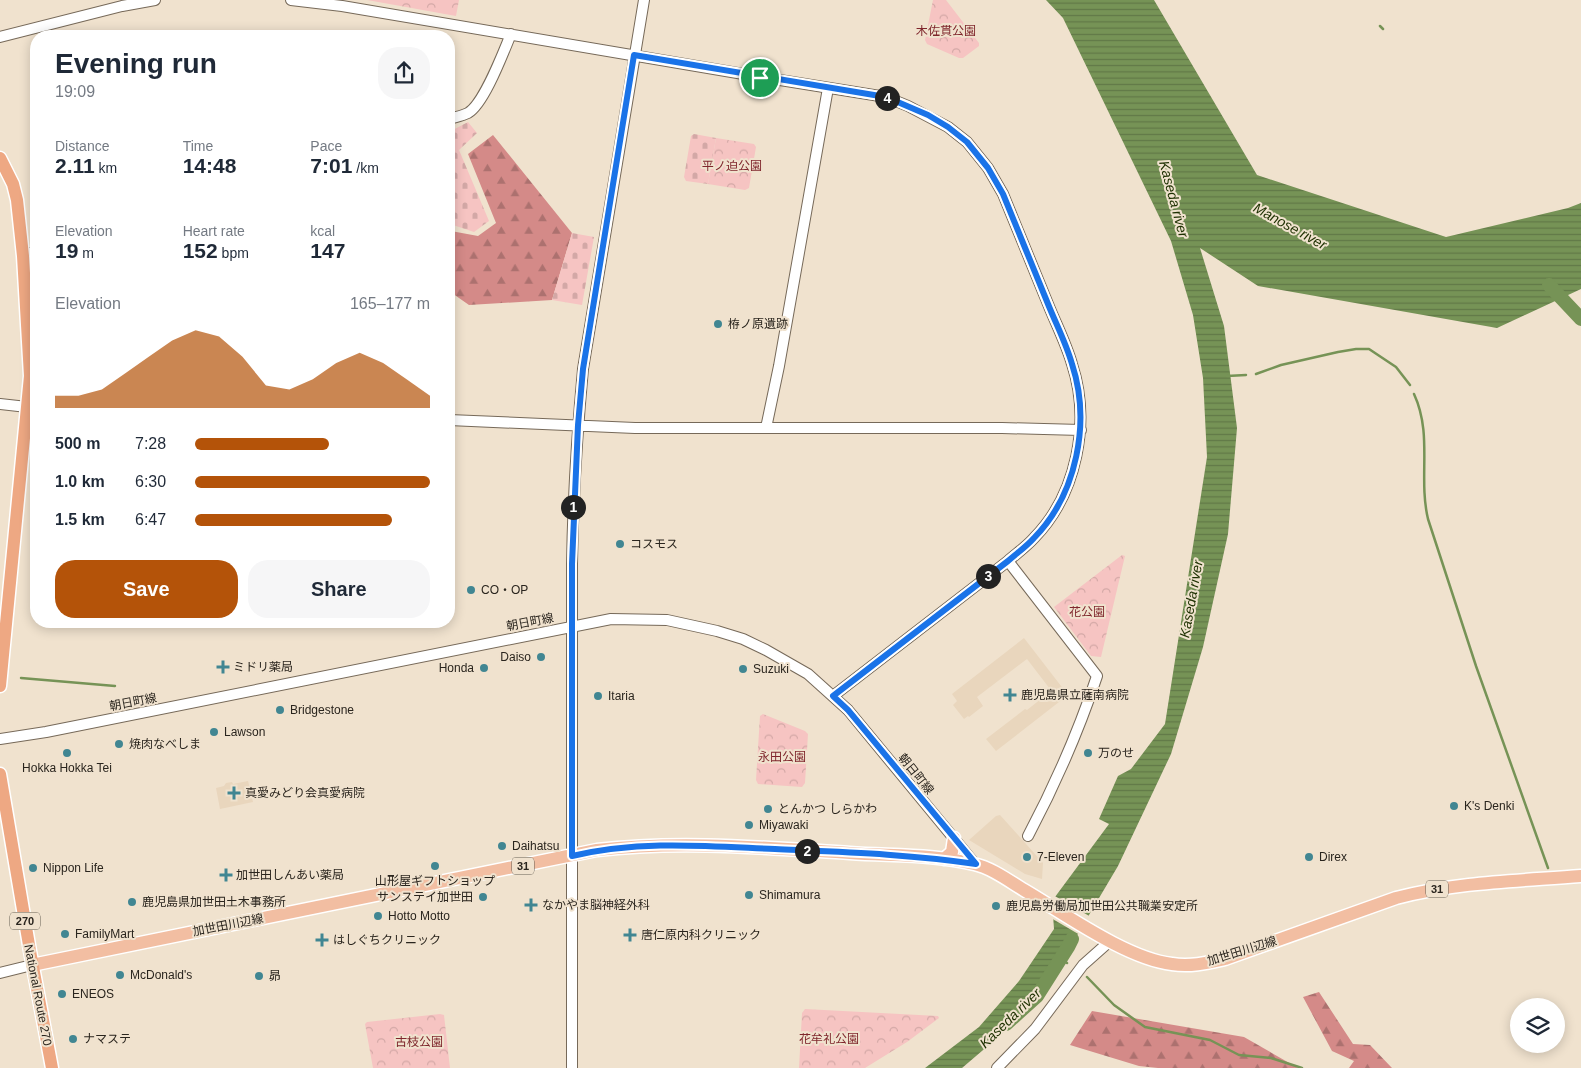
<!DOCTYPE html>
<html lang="en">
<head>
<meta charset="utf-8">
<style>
	body { margin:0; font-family:Arial,"Noto Sans JP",sans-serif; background:#f6f6f7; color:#1f2937; height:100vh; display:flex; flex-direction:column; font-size:19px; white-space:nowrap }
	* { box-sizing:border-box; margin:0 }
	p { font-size:16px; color:#747a83 }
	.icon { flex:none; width:28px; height:28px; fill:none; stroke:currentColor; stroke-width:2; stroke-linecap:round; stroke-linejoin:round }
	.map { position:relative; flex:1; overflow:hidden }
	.panel { position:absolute; left:30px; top:30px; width:425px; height:598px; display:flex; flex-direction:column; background:#fff; border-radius:20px; box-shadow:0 2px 12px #0003 }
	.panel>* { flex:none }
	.buttons { position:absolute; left:1510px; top:998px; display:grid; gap:10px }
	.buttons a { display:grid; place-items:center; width:55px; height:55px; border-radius:50%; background:#fff; box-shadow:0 2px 12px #0003; font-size:25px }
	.pin { position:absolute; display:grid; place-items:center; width:42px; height:42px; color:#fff; margin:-21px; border:2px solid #fff; border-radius:50%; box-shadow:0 1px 5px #0007 }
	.km { position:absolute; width:25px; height:25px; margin:-12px; border-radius:50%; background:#222; color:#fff; font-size:14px; line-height:25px; text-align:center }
	.round { display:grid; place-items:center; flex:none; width:52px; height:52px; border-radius:20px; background:#f6f6f7 }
	.summary { display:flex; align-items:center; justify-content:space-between; height:85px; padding:0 25px }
	h1 { font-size:28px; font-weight:700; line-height:38px }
	.metrics { display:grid; grid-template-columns:repeat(3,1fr); gap:8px; height:85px; padding:5px 25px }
	.metrics div { display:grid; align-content:center }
	.metrics b { font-size:21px; font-weight:700 }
	.metrics small { font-size:14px; font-weight:400 }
	.metrics p { font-size:14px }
	.chart { height:140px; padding:10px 25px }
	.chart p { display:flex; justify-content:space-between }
	.chart svg { width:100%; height:90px; margin-top:5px; fill:#b45309; opacity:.7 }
	.action { display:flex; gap:10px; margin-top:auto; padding:10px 25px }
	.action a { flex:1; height:58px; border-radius:20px; background:#b45309; color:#fff; font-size:20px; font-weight:700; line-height:58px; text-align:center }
	.action a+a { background:#f6f6f7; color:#1f2937 }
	ul { padding:0 25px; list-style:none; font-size:16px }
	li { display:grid; grid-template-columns:80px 60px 1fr; align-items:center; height:38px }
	li i { height:12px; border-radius:6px; background:#b45309 }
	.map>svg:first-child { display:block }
	.built { fill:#e9d6bd }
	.forest { fill:url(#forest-firs) }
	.cemetery { fill:url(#cemetery-stones) }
	.park { fill:url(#park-crowns) }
	.water { fill:url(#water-rules) }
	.pier { fill:#f0e2ce }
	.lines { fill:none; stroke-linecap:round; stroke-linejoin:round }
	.stream { stroke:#769356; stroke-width:2.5 }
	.river { stroke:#769356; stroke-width:14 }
	.tertiary-casing { stroke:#766959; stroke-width:12 }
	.primary-casing { stroke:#fff; stroke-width:15 }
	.trunk-casing { stroke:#fff; stroke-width:15 }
	.tertiary { stroke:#fff; stroke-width:10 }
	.primary { stroke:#f2bea2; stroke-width:12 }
	.trunk { stroke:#eea883; stroke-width:12 }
	.route-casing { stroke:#fff; stroke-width:10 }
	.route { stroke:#1a73e8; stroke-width:6 }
	.poi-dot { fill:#418692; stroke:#f0e2ce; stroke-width:2 }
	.labels { text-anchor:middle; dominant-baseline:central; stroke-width:4; stroke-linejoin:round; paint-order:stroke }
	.shield { fill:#f0e2ce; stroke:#655e53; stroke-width:1 }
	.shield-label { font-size:11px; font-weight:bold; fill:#2a251e }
	.park-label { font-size:12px; fill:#7f262c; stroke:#f0e2ce }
	.poi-label { font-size:12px; fill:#2a251e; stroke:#f0e2ce; text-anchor:start }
	.street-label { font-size:12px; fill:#2a251e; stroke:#f0e2ce }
	.water-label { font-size:14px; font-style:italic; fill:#1d3001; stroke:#f0e2ce }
</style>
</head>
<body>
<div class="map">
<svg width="1581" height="1068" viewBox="0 0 1581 1068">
	<defs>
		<pattern id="forest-firs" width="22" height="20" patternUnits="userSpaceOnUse" patternTransform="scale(1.25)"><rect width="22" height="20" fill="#d48a88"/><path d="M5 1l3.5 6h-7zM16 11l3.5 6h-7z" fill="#ac716f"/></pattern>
		<pattern id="cemetery-stones" width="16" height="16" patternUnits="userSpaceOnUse" patternTransform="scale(1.25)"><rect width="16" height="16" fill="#f6c4c2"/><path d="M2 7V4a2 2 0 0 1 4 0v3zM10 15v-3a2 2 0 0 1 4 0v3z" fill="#d3a8a6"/></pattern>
		<pattern id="park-crowns" width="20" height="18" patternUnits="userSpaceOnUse" patternTransform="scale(1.25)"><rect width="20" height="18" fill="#f6c4c2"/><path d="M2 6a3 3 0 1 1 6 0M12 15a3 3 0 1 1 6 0" fill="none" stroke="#d3a8a6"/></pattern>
		<pattern id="water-rules" width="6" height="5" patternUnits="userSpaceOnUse" patternTransform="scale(1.25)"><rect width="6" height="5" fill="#769356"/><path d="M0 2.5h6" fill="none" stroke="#617847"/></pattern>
	</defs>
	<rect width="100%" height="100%" fill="#f0e2ce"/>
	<path class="built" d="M1024,638L1068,695L996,751L986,739L1025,709L1027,710L1046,695L1045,693L1050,689L1027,659L977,697L983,706L969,717L968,716L964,719L953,705L957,701L952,694Z
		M248,781L253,802L220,809L216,788L224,786L226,783L232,782L233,784Z
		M1000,815L1043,863L1042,879L1025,874L969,840L996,816Z"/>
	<path class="forest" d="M493,135L572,233L552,300L469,305L449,291V228L451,231L478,236L496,223L468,154Z
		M1319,992L1353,1044L1370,1045L1392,1068H1349L1354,1061L1332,1051L1303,997Z
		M1092,1011L1244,1037L1298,1068H1158L1139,1066L1070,1045Z"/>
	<path class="cemetery" d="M468,122L477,133L459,150L489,221L474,232L453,225L449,217V132Z
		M694,134L716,138L708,184L686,181L684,177L691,136Z
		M572,233L594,237L582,305L552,300Z"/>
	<path class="park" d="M367,0H459L456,16Z
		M933,0H946L979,43V46L963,58H959L927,44L925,40Z
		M716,138L754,144L756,147L749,188L745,190L708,184Z
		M1122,555L1125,556L1101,657L1091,656L1054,607Z
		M763,714L805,731L808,734L805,783L802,787L758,784L756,780L760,716Z
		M805,1009L938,1016L939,1018L907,1042L865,1068H799L802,1013Z
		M440,1014L444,1015L450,1068H373L365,1024L367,1022Z"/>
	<path class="water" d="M1046,0H1154L1257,175L1446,237L1568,208L1581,203V289L1497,328L1258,286L1200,248L1224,326L1237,428L1228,534L1203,647L1171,754L1118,866L1073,942L1003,1033L962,1068H925L979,1027L1019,981L1054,929L1052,901L1109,824L1099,819L1118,776L1131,769L1165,724L1207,457L1203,378L1193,315L1171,241L1063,18Z"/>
	<path class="pier" d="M1053,895L1091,917L1080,935L1051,918L1050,901Z"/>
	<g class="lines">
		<path class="stream" d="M1380,26L1383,29
			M1256,374L1281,365L1338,352L1356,349H1369L1396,367L1410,385
			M1227,376L1246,375
			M1414,394C1433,435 1418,477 1428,519L1476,666L1548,868
			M21,678L115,686
			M1061,959L1067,963
			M1087,977L1114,1005L1145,1027L1210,1040L1239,1055L1271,1058L1302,1068"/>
		<path class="river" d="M1549,285L1581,319
			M1006,1024L1037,996L1068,947L1072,939"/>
		<defs>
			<path id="tertiary" d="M291,0L342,6L761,77L886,97L908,106L948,127L967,142L988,168L1003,194C1018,231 1033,267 1048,304C1056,324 1066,343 1072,364C1091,422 1077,494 1034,538C1026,547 1017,553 1008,561L833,696
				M0,37L122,6L155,0
				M449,119C455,117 462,116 468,113C484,104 503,53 511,34
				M23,256L36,251
				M0,404L36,408
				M449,420L635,428H1002L1081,430
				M766,428L779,366L828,88
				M1008,561L1097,676C1078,733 1056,783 1028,836
				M0,739L46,732L611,619L667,620L717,631L743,639L766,650L808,674L848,710L975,864
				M0,973L32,965
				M572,1068V564C573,499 577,434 583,369L644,0
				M997,1068L1035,1029L1083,965L1110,941"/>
			<path id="primary" d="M944,859L952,852L954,838
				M32,965L597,850C681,840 767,848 850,853C891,856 935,854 974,864C992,868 1009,881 1024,890C1065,914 1127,959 1172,964C1190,967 1207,963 1225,959L1396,898C1457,882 1519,881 1581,876"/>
			<path id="trunk" d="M0,158L13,184L17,200L23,256L30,376L0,686
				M0,774L30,951L52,1068"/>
		</defs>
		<use href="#tertiary" class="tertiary-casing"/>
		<use href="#primary" class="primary-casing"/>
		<use href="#trunk" class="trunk-casing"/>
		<use href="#tertiary" class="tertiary"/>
		<use href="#primary" class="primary"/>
		<use href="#trunk" class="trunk"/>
	</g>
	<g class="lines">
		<defs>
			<path id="route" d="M634,55L886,97L928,115L948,127L967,142L988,168L1003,194C1018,231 1033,267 1048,304C1056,324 1066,343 1072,364C1091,422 1077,494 1034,538C1026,547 1017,553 1008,561L833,696L848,710L976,864C910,854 842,852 775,849C705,846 641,840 572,856V564L578,425L583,369Z"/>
		</defs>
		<use href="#route" class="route-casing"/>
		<use href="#route" class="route"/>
	</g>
	<g class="poi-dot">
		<circle cx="718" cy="324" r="5"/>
		<circle cx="620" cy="544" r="5"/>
		<circle cx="471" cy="590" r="5"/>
		<circle cx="541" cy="657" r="5"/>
		<path d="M220.5 659.5h5v5h5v5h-5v5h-5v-5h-5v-5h5z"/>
		<circle cx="484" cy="668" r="5"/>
		<circle cx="743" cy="669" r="5"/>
		<path d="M1007.5 687.5h5v5h5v5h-5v5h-5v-5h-5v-5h5z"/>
		<circle cx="598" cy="696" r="5"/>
		<circle cx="280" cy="710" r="5"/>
		<circle cx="214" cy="732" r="5"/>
		<circle cx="119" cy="744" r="5"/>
		<circle cx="67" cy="753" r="5"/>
		<circle cx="1088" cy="753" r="5"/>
		<path d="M231.5 785.5h5v5h5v5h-5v5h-5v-5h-5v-5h5z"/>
		<circle cx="1454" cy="806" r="5"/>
		<circle cx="768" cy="809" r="5"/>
		<circle cx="749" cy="825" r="5"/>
		<circle cx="502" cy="846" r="5"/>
		<circle cx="1027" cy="857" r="5"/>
		<circle cx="1309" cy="857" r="5"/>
		<circle cx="435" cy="866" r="5"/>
		<circle cx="33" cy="868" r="5"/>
		<path d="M223.5 867.5h5v5h5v5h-5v5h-5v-5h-5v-5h5z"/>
		<circle cx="749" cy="895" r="5"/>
		<circle cx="483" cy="897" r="5"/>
		<circle cx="132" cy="902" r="5"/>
		<path d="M528.5 897.5h5v5h5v5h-5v5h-5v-5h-5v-5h5z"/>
		<circle cx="996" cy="906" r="5"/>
		<circle cx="378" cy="916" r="5"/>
		<circle cx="65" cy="934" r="5"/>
		<path d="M627.5 927.5h5v5h5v5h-5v5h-5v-5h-5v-5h5z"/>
		<path d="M319.5 932.5h5v5h5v5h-5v5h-5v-5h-5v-5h5z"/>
		<circle cx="120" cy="975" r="5"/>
		<circle cx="259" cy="976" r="5"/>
		<circle cx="62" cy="994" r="5"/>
		<circle cx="73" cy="1039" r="5"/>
	</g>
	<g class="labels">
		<g class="shield">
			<rect x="512" y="857.5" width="22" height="17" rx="4"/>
			<rect x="1426" y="880.5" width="22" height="17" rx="4"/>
			<rect x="10" y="912.5" width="30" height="17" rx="4"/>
		</g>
		<g class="shield-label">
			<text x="523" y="866">31</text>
			<text x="1437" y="889">31</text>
			<text x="25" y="921">270</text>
		</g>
		<g class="park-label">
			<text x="946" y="31">木佐貫公園</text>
			<text x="732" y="166">平ノ迫公園</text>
			<text x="1087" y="612">花公園</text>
			<text x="782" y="757">永田公園</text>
			<text x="829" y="1039">花牟礼公園</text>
			<text x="419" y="1042">古枝公園</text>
		</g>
		<g class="poi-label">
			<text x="728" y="324">栫ノ原遺跡</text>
			<text x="630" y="544">コスモス</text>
			<text x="481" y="590">CO・OP</text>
			<text x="531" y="657" text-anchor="end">Daiso</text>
			<text x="233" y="667">ミドリ薬局</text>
			<text x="474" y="668" text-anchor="end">Honda</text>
			<text x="753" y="669">Suzuki</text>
			<text x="1021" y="695">鹿児島県立薩南病院</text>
			<text x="608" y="696">Itaria</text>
			<text x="290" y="710">Bridgestone</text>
			<text x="224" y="732">Lawson</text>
			<text x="129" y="744">焼肉なべしま</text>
			<text x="1098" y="753">万のせ</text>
			<text x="67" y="768" text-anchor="middle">Hokka Hokka Tei</text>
			<text x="245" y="793">真愛みどり会真愛病院</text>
			<text x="1464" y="806">K's Denki</text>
			<text x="778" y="809">とんかつ しらかわ</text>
			<text x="759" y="825">Miyawaki</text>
			<text x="512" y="846">Daihatsu</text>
			<text x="1037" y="857">7-Eleven</text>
			<text x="1319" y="857">Direx</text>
			<text x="43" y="868">Nippon Life</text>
			<text x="236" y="875">加世田しんあい薬局</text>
			<text x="435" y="881" text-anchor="middle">山形屋ギフトショップ</text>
			<text x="759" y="895">Shimamura</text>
			<text x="473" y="897" text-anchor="end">サンステイ加世田</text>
			<text x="142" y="902">鹿児島県加世田土木事務所</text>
			<text x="542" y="905">なかやま脳神経外科</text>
			<text x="1006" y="906">鹿児島労働局加世田公共職業安定所</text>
			<text x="388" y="916">Hotto Motto</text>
			<text x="75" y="934">FamilyMart</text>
			<text x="641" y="935">唐仁原内科クリニック</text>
			<text x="333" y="940">はしぐちクリニック</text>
			<text x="130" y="975">McDonald's</text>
			<text x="269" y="976">昴</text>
			<text x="72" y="994">ENEOS</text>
			<text x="83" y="1039">ナマステ</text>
		</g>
		<g class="street-label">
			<text transform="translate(530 622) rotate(-11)">朝日町線</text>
			<text transform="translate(133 702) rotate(-11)">朝日町線</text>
			<text transform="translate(916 774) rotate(51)">朝日町線</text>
			<text transform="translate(228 925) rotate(-11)">加世田川辺線</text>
			<text transform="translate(1242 951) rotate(-17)">加世田川辺線</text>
			<text transform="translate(38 995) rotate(79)">National Route 270</text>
		</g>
		<g class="water-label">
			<text transform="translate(1174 199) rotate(75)">Kaseda river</text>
			<text transform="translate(1290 226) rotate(29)">Manose river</text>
			<text transform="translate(1191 599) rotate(-80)">Kaseda river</text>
			<text transform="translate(1010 1018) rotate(-44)">Kaseda river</text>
		</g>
	</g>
</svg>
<div class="buttons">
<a><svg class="icon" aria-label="layers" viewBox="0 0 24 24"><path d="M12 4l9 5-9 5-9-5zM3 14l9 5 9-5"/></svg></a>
</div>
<div class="pin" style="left:760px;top:78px;background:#1e9e55"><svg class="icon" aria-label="arrive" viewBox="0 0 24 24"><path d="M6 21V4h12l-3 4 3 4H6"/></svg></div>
<b class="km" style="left:573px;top:507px">1</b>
<b class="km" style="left:807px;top:851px">2</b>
<b class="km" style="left:988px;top:576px">3</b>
<b class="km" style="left:887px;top:98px">4</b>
<section class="panel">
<div class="summary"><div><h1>Evening run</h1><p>19:09</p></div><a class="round"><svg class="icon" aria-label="share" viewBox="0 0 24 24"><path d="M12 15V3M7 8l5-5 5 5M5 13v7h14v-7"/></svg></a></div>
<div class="metrics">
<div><p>Distance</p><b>2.11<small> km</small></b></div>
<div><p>Time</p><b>14:48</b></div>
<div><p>Pace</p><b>7:01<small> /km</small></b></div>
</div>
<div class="metrics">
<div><p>Elevation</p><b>19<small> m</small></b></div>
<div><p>Heart rate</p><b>152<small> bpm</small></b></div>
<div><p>kcal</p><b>147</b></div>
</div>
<div class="chart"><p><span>Elevation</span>165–177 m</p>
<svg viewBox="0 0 160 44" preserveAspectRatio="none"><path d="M0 44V38L10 38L20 35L30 27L40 19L50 11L60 6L70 9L80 19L90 33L100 35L110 30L120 22L130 17L140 22L150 30L160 38V44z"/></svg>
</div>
<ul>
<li><b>500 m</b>7:28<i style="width:57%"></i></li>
<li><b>1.0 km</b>6:30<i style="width:100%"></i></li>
<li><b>1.5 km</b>6:47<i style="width:84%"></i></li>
</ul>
<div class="action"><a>Save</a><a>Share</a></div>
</section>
</div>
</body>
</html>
